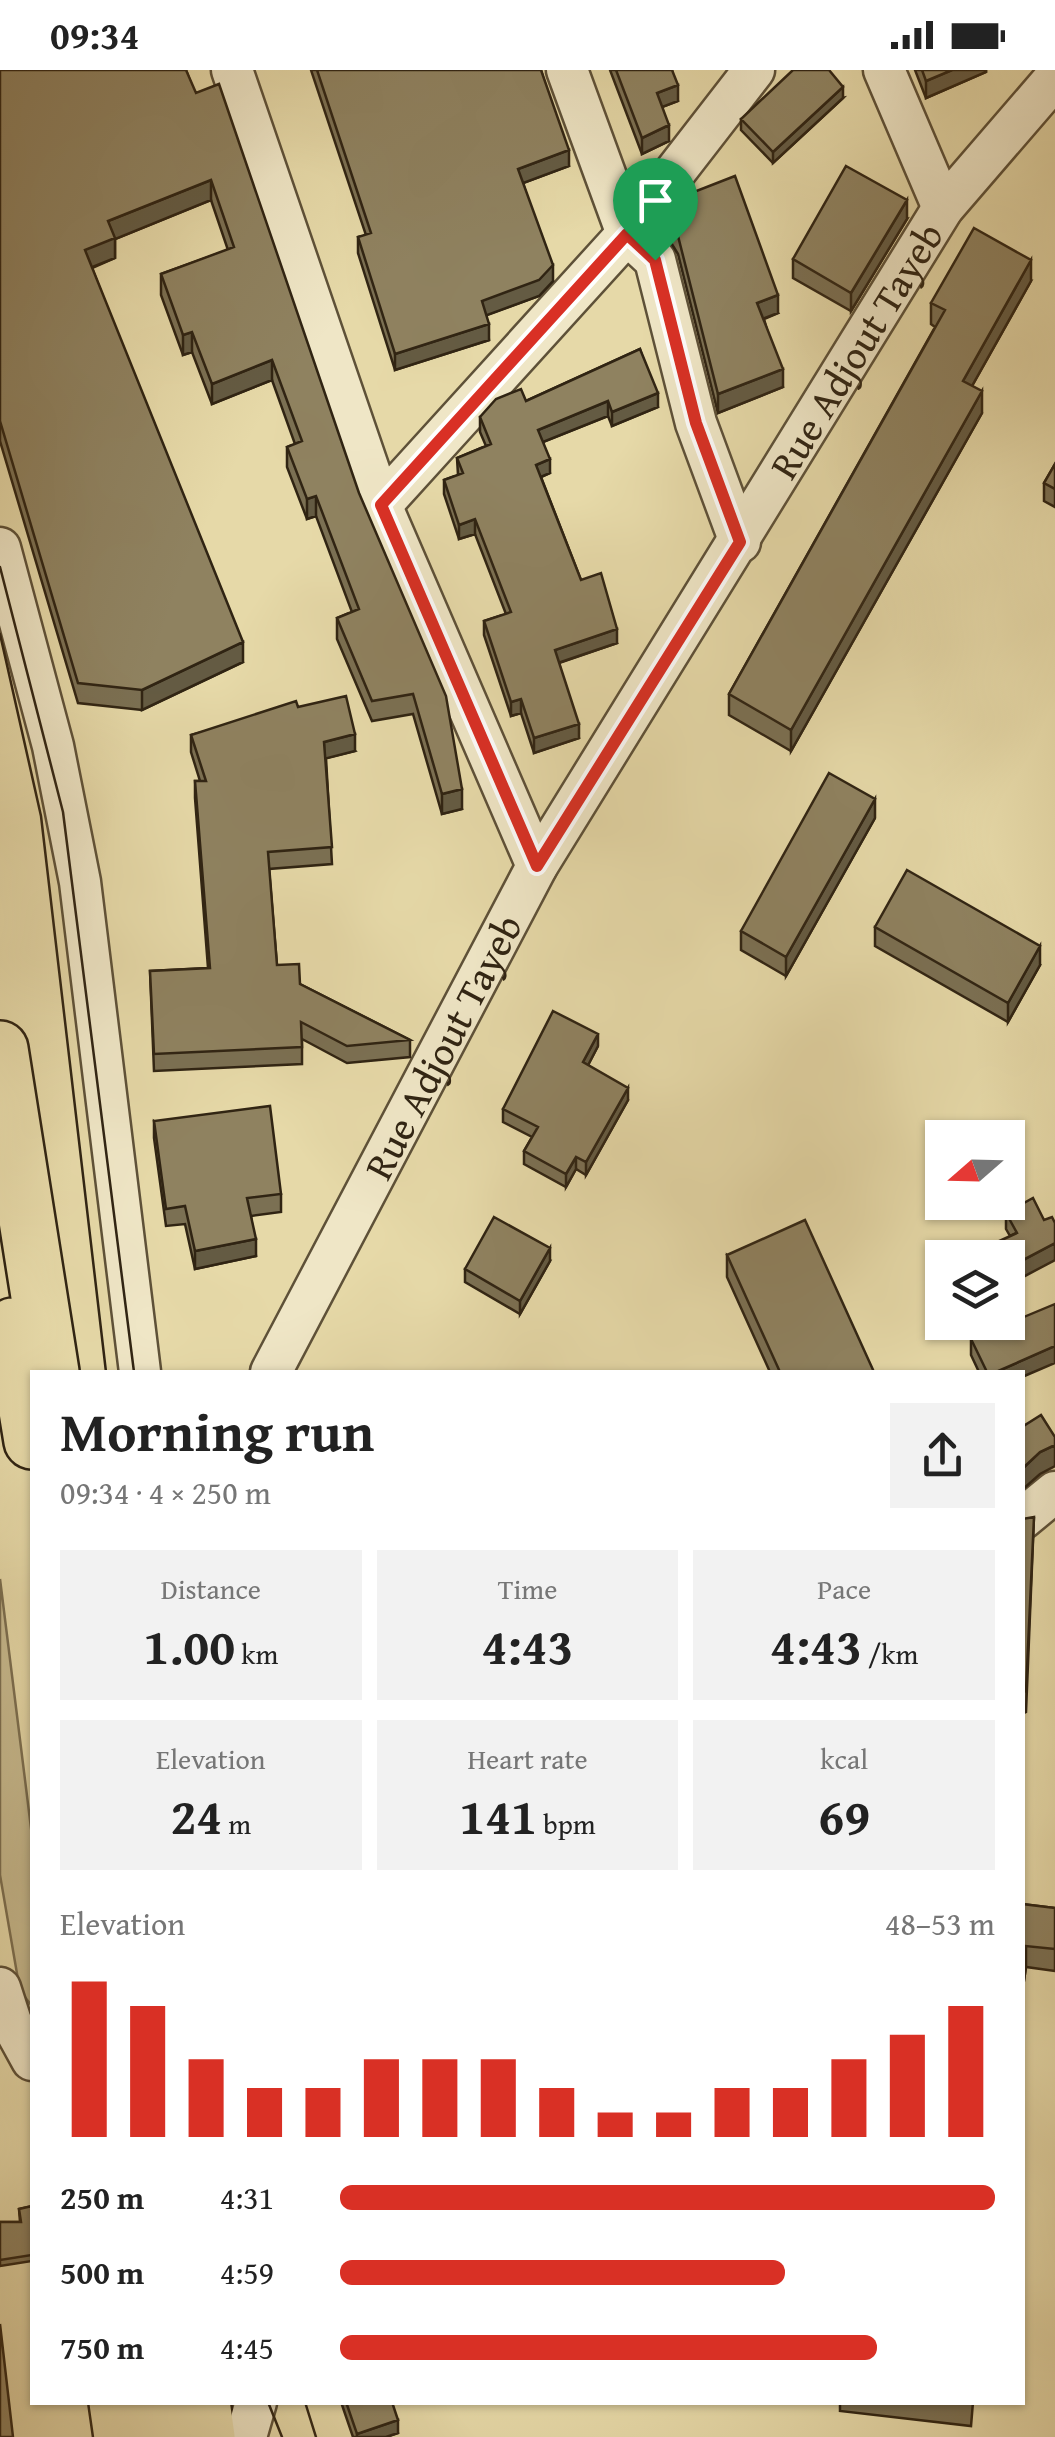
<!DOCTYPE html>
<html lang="en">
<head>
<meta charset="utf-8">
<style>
	body { margin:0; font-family:"Gentium Book Plus",serif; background:#f2f2f2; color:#222; height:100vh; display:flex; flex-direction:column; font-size:38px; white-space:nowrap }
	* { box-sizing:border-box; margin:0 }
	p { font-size:32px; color:#767676 }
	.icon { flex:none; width:55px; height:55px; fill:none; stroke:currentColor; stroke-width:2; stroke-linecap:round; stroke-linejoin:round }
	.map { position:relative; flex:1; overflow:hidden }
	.details { position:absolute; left:30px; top:1300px; width:995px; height:1035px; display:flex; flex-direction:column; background:#fff; border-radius:0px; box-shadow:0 2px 8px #0004 }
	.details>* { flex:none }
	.needle { width:65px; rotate:250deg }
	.fabs { position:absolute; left:925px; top:1050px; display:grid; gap:20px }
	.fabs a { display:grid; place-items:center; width:100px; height:100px; border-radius:0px; background:#fff; box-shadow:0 2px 8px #0004; font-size:50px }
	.pin { position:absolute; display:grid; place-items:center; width:85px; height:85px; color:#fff; margin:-102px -42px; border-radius:50% 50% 50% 0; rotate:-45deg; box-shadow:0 0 10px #0007 }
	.pin .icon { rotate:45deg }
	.round { display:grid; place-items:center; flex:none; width:105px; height:105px; border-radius:0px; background:#f2f2f2 }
	.head { display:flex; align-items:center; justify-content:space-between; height:170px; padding:0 30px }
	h1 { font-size:55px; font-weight:600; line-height:75px }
	.metrics { display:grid; grid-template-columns:repeat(3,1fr); gap:15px; height:170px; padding:10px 30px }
	.metrics div { display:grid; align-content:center; border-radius:0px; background:#f2f2f2; text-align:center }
	.metrics b { font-size:50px; font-weight:600 }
	.metrics small { font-size:28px; font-weight:400 }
	.metrics p { font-size:28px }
	.chart { height:280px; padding:20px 30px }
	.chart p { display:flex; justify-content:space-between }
	.chart svg { width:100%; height:180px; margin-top:10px; stroke:#d93025; stroke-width:6 }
	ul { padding:0 30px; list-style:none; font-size:32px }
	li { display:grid; grid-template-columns:160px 120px 1fr; align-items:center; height:75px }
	li i { height:25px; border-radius:12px; background:#d93025 }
	.status { display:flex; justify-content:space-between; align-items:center; height:70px; padding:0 50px; background:#fff; direction:ltr }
	.status svg { height:28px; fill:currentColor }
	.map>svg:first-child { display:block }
	.green { fill:#c7ba8f; stroke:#7c6f51; stroke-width:2.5 }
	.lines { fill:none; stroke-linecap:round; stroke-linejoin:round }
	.minor-casing { stroke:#5e5138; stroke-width:45 }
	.highway-casing { stroke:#302413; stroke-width:60 }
	.minor { stroke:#efe6c6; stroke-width:40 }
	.highway { stroke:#e6d9a8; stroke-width:55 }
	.tram { stroke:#302413; stroke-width:2.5 }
	.wall { fill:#7b7053; stroke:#302413; stroke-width:2.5 }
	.shaded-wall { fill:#645b43; stroke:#302413; stroke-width:2.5 }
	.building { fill:#8f8260; stroke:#302413; stroke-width:2.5 }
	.route-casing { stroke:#fff; stroke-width:20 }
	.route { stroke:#d93025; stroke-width:12 }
	.labels { text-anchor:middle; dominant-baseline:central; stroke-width:10; stroke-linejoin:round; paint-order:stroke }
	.street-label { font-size:40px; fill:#302413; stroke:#efe6c6 }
</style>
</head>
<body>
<div class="status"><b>09:34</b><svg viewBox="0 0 49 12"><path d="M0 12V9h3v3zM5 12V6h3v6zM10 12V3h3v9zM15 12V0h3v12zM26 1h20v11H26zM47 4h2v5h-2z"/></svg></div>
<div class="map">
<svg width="1055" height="2367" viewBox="0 0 1055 2367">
	<rect width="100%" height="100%" fill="#e6d9a8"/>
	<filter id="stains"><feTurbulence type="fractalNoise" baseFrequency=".002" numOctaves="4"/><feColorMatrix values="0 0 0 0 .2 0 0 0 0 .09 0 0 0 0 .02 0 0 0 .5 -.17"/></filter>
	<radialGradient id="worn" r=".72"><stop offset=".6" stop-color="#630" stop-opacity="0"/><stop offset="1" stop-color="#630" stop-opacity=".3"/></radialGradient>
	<path class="green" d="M0,1509L32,1766V1936L20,1921L0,1805Z"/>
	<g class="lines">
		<defs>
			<g id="minor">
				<path d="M232,0L381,435L537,796"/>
				<path d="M567,0L627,164L655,190L696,353L740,472"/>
				<path d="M884,0L943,138"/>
				<path d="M381,435L627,164L754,0"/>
				<path d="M0,478L53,676L80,812L140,1302"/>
				<path id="s1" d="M271,1302L537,796L943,138L1055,8"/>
				<path d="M1022,1449L1055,1422"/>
				<path d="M0,1918L11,1952L32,1990"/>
				<path d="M246,2367L256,2332"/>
			</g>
			<path id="highway" d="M0,979L51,1302
				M13,1256L32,1371
				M117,2332L122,2367
				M158,2332L163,2367
				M202,2332L207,2367"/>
		</defs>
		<use href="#minor" class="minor-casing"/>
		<use href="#highway" class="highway-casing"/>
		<use href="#minor" class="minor"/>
		<use href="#highway" class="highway"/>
		<path class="tram" d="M0,497L63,742L134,1302
			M0,564L41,746L106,1302
			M268,2332L282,2367
			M305,2332L316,2367"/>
	</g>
	<path class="wall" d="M0,0H186L462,739L442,744L413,644L372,651L337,569V548L352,542L316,446L307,449L287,397V377L295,374L272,310L212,334L192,282L183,285L161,225V204L228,180L211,130L115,169V188L92,198L243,592L142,640L78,633L0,371Z
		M311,0H541L569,96L523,113L553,211L539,226L486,245L489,270L395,300L358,183V167L366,165Z
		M610,0H672L678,31L662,37L669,71L642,84Z
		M915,0H986V2L926,28Z
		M843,28L773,93L741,60V49Z
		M662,139L778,243L764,249L783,317L718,343L678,184L662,158Z
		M907,149L851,241L793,208V189Z
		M1031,211L972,316L982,343L791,681L729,645V624L935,257L931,254V233Z
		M640,279L658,337L612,356L608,346L543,372L550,403L541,407L581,510L617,573L559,593L579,668L534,683L521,643L511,646L484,565V551L506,544L475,464L459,469L444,424V410L458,405L457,388L486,376L480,362V347L526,331Z
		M1055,394V437L1044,431V413Z
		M298,637L355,681L326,688L332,794L269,799L277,895L300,914L410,970V987L347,993L302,969V994L154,1001L150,901L208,898L195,728V711H200L191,682V665Z
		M875,748L786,906L741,880V861Z
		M875,857L1040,895L1008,952L875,876Z
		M598,976L588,995L628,1030L586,1105L576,1099L566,1117L524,1094V1081L532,1067L503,1052V1039Z
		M154,1051L281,1124V1142L251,1146L256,1186L195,1199L185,1154L166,1156L154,1068Z
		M1006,1143L1044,1150L1010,1166L1006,1159Z
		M727,1185L874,1302H770L727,1207Z
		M550,1191L520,1244L465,1212V1199Z
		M942,1196V1222L939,1215V1198Z
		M971,1269L1022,1302H979L971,1285Z
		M1022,1834L1055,1838V1901L1026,1897L1022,1924Z
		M32,2136V2191L0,2196V2152H20L19,2139Z
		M341,2332H392L398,2363L386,2367H353Z
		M840,2332H973L971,2356L840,2341Z"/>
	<path class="shaded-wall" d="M952,0H986V2L926,28V11Z
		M678,15V31L657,39V23Z
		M843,17V28L773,93V82Z
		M669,55V71L642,84V68Z
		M569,80V96L518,115V99Z
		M211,110V130L115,169V188L85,200V180L108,151Z
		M907,130V149L851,241V223Z
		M1031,190V211L963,332V311Z
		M553,195V211L539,226L482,247V231Z
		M778,225V243L757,251V233Z
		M489,254V270L395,300V284Z
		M192,262V282L183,285V265Z
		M272,290V310L212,334V314Z
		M783,299V317L718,343V324Z
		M982,321V343L791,681V660Z
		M658,323V337L612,356V342Z
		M608,331V346L538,374V360Z
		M550,389V403L536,409V395Z
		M316,426V446L307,449V429Z
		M475,449V464L459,469V455Z
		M617,559V573L555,594V580Z
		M243,572V592L142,640V620Z
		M521,629V643L511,646V632Z
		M579,654V668L534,683V668Z
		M355,664V681L324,689V672Z
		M462,719V739L442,744V724Z
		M875,729V748L786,906V887Z
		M1040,876V895L1008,952V933Z
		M598,964V976L583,1005V992Z
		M628,1018V1030L586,1105V1092Z
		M576,1087V1099L566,1117V1104Z
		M256,1169V1186L195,1199V1181Z
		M1055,1173V1190L1008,1215V1198Z
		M550,1178V1191L520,1244V1231Z
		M1055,1276V1293L1022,1307V1302H996Z
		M1055,1375V1396L1040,1404L1022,1420V1399L1040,1382Z
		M1034,1447L1026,1642L1022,1644V1623Z
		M1026,1876V1897L1022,1924V1902Z
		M398,2350V2363L386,2367H357V2364Z"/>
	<path class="building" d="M0,0H186L196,23L219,14L359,423L446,626L462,719L442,724L413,624L372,631L337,548L359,539L316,426L307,429L287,377L302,371L272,290L212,314L192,262L183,265L161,204L234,177L211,110L108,151L115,168L85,180L243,572L142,620L78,613L0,351Z
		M317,0H541L569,80L518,99L553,195L539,210L482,231L489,254L395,284L358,167L371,163Z
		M616,0H672L678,15L657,23L669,55L642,68Z
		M793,0H829L843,17L773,82L741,49Z
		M922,0H952L926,11Z
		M846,96L907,130L851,223L793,189Z
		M735,106L778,225L757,233L783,299L718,324L678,166L662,139L668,132Z
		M974,158L1031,190L963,311L982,321L791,660L729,624L945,240L931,233Z
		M640,279L658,323L612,342L608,331L538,360L550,389L536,395L581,510L601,503L617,559L555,580L579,654L534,668L521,629L511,632L484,551L511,542L475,449L459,455L444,410L463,403L457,388L491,374L480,347L496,329L521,319L526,331Z
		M1055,394V419L1044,413Z
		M346,626L355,664L324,672L332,777L268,782L277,895L299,894L300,914L410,970L347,976L301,952L302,977L154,984L150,901L210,898L195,711H206L191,665L296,631L298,637Z
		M829,703L875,729L786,887L741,861Z
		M907,800L1040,876L1008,933L875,857Z
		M553,941L598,964L583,992L628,1018L586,1092L576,1087L566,1104L524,1081L538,1057L503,1039Z
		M270,1036L281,1124L247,1128L256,1169L195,1181L185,1136L166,1139L154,1051Z
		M1033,1128L1044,1150L1052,1147L1055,1153V1173L1008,1198V1188H962L1017,1163L1006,1143Z
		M494,1147L550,1178L520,1231L465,1199Z
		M805,1150L874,1302H780L727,1185Z
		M1055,1234V1276L996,1302H987L971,1269Z
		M1041,1345L1055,1367V1375L1040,1382L1022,1399V1357Z
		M1034,1447L1026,1621L1022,1623V1449Z
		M1022,1834L1055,1838V1879L1026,1876L1022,1902Z
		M32,2136V2185L0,2190V2152H21L19,2139Z
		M0,2254L13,2367H0Z
		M346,2332H392L398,2350L357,2364Z"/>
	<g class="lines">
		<defs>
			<path id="route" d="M627,164L655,190L696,353L740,472L537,796L381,435Z"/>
		</defs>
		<use href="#route" class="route-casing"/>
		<use href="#route" class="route"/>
	</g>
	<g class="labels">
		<g class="street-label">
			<text stroke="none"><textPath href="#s1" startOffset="1178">Rue Adjout Tayeb</textPath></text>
			<text stroke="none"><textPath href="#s1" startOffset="368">Rue Adjout Tayeb</textPath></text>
		</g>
	</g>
	<rect width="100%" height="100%" filter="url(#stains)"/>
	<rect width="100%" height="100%" fill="url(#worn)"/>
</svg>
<div class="fabs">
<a><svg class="needle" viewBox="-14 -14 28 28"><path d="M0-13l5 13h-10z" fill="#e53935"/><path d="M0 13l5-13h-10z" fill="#767676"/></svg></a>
<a><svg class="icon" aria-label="layers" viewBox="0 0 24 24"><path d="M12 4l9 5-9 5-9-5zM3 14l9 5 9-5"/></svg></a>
</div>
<div class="pin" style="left:655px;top:190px;background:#1e9e55"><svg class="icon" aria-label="arrive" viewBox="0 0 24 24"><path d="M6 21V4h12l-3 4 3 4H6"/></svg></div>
<section class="details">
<div class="head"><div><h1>Morning run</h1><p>09:34 · 4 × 250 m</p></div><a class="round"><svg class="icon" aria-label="share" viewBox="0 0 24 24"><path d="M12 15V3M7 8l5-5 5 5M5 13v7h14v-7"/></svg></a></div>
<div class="metrics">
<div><p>Distance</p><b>1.00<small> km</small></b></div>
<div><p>Time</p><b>4:43</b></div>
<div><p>Pace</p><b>4:43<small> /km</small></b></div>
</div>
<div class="metrics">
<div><p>Elevation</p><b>24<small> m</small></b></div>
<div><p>Heart rate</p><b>141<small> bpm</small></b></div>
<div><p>kcal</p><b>69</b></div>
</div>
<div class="chart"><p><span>Elevation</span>48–53 m</p>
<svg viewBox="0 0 160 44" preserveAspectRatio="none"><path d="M5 44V6M15 44V12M25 44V25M35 44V32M45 44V32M55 44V25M65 44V25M75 44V25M85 44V32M95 44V38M105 44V38M115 44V32M125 44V32M135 44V25M145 44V19M155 44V12"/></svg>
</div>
<ul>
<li><b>250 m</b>4:31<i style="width:100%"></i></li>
<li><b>500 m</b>4:59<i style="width:68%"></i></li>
<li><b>750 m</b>4:45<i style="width:82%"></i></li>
</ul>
</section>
</div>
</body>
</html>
